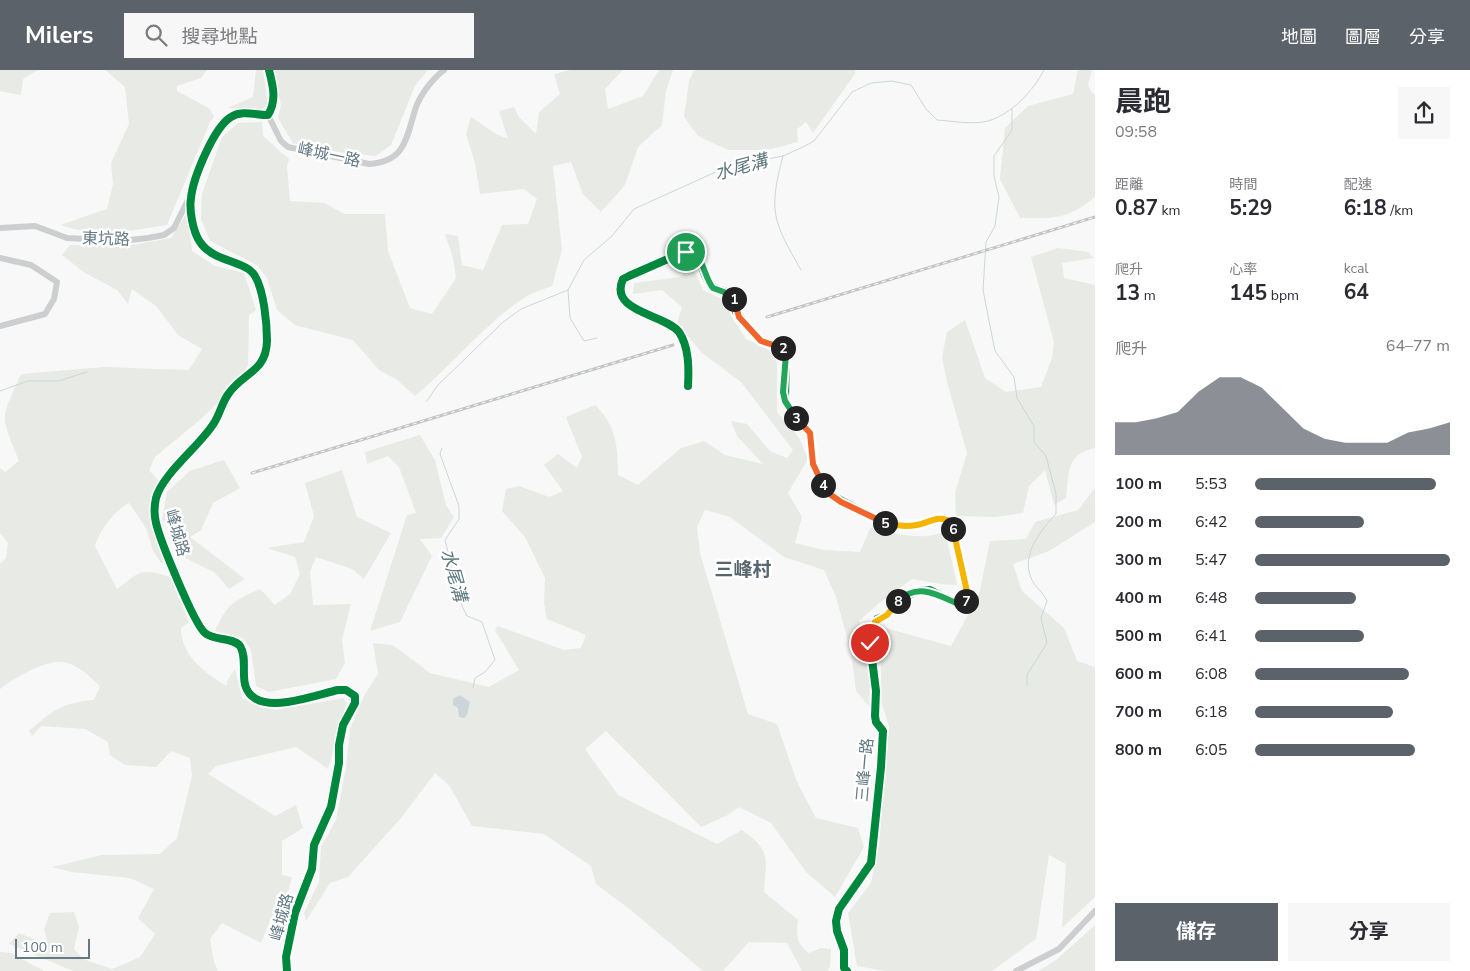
<!DOCTYPE html>
<html lang="zh-TW">
<head>
<meta charset="utf-8">
<style>
	body { margin:0; font-family:"Nunito Sans","Noto Sans TC",sans-serif; background:#f7f7f7; color:#2b2b33; height:100vh; display:flex; flex-direction:column; font-size:19px; white-space:nowrap }
	* { box-sizing:border-box; margin:0 }
	p { font-size:16px; color:#7c7c81 }
	.icon { flex:none; width:28px; height:28px; fill:none; stroke:currentColor; stroke-width:2; stroke-linecap:round; stroke-linejoin:round }
	.map { position:relative; flex:1; overflow:hidden }
	.drawer { display:flex; flex-direction:column; background:#fff; width:375px }
	.drawer>* { flex:none }
	.scale { position:absolute; left:15px; bottom:12px; width:75px; box-sizing:border-box; padding-left:5px; border:2px solid #637984; border-top:0; font-size:14px; line-height:18px; white-space:nowrap; color:#637984; -webkit-text-stroke:4px #fff; paint-order:stroke }
	.pin { position:absolute; display:grid; place-items:center; width:42px; height:42px; color:#fff; margin:-21px; border:2px solid #fff; border-radius:50%; box-shadow:0 1px 5px #0007 }
	.km { position:absolute; width:25px; height:25px; margin:-12px; border-radius:50%; background:#222; color:#fff; font-size:14px; line-height:25px; text-align:center }
	.round { display:grid; place-items:center; flex:none; width:52px; height:52px; border-radius:0px; background:#f7f7f7 }
	.headline { display:flex; align-items:center; justify-content:space-between; height:85px; padding:0 20px }
	h1 { font-size:28px; font-weight:700; line-height:38px }
	.figures { display:grid; grid-template-columns:repeat(3,1fr); gap:8px; height:85px; padding:5px 20px }
	.figures div { display:grid; align-content:center }
	.figures b { font-size:21px; font-weight:700 }
	.figures small { font-size:14px; font-weight:400 }
	.figures p { font-size:14px }
	.chart { height:140px; padding:10px 20px }
	.chart p { display:flex; justify-content:space-between }
	.chart svg { width:100%; height:90px; margin-top:5px; fill:#5c626a; opacity:.7 }
	.cta { display:flex; gap:10px; margin-top:auto; padding:10px 20px }
	.cta a { flex:1; height:58px; border-radius:0px; background:#5c626a; color:#fff; font-size:20px; font-weight:700; line-height:58px; text-align:center }
	.cta a+a { background:#f7f7f7; color:#2b2b33 }
	ul { padding:0 20px; list-style:none; font-size:16px }
	li { display:grid; grid-template-columns:80px 60px 1fr; align-items:center; height:38px }
	li i { height:12px; border-radius:6px; background:#5c626a }
	header { display:flex; align-items:center; gap:30px; box-sizing:border-box; height:70px; padding:0 25px; background:#5c626a; color:#fff }
	header strong { font-size:24px }
	nav { display:flex; gap:28px; margin-inline-start:auto; font-size:18px }
	.search { width:350px; height:45px; background:#f7f7f7; display:flex; align-items:center; gap:12px; box-sizing:border-box; padding:0 18px; border-radius:0px; color:#7c7c81; font-size:19px }
	main { display:flex; flex:1; min-height:0 }
	.map>svg:first-child { display:block }
	.green { fill:#e8eae5 }
	.water { fill:#ccd6d8 }
	.lines { fill:none; stroke-linecap:round; stroke-linejoin:round }
	.stream { stroke:#ccd6d8; stroke-width:1 }
	.minor { stroke:#cdcecf; stroke-width:6 }
	.rail-casing { stroke:#c2c4c5; stroke-width:3 }
	.rail { stroke:#fff; stroke-width:1; stroke-dasharray:4; stroke-linecap:butt }
	.cycleway-casing { stroke:#fff; stroke-width:11 }
	.cycleway { stroke:#00873e; stroke-width:8 }
	.split-1-casing { stroke:#fff; stroke-width:10 }
	.split-2-casing { stroke:#fff; stroke-width:10 }
	.split-3-casing { stroke:#fff; stroke-width:10 }
	.split-4-casing { stroke:#fff; stroke-width:10 }
	.split-5-casing { stroke:#fff; stroke-width:10 }
	.split-6-casing { stroke:#fff; stroke-width:10 }
	.split-7-casing { stroke:#fff; stroke-width:10 }
	.split-8-casing { stroke:#fff; stroke-width:10 }
	.split-9-casing { stroke:#fff; stroke-width:10 }
	.split-1 { stroke:#22a559; stroke-width:6 }
	.split-2 { stroke:#f0652b; stroke-width:6 }
	.split-3 { stroke:#22a559; stroke-width:6 }
	.split-4 { stroke:#f0652b; stroke-width:6 }
	.split-5 { stroke:#f0652b; stroke-width:6 }
	.split-6 { stroke:#f5b400; stroke-width:6 }
	.split-7 { stroke:#f5b400; stroke-width:6 }
	.split-8 { stroke:#22a559; stroke-width:6 }
	.split-9 { stroke:#f5b400; stroke-width:6 }
	.labels { text-anchor:middle; dominant-baseline:central; stroke-width:5; stroke-linejoin:round; paint-order:stroke }
	.street-label { font-size:16px; fill:#637984; stroke:#fff }
	.water-label { font-size:18px; font-style:italic; fill:#5e787d; stroke:#fff }
	.quarter-label { font-size:19px; font-weight:bold; fill:#55666e; stroke:#fff }
</style>
</head>
<body>
<header>
<strong>Milers</strong>
<div class="search"><svg class="icon" aria-label="search" viewBox="0 0 24 24"><circle cx="10" cy="10" r="6"/><path d="M15 15l6 6"/></svg>搜尋地點</div>
<nav><a>地圖</a><a>圖層</a><a>分享</a></nav>
</header>
<main>
<div class="map">
<svg width="1095" height="901" viewBox="0 0 1095 901">
	<rect width="100%" height="100%" fill="#f8f8f8"/>
	<path class="green" d="M0,0H38L23,9L21,25L0,21Z
		M105,0H207L201,8L177,16V21L210,39L214,47L210,52L167,155C131,161 95,167 60,155L107,139L113,114L111,93L129,54L125,17Z
		M256,0H263L268,35L262,39L228,38L253,27Z
		M274,0H428L415,16L391,75L376,86L344,83L293,73L278,48L281,35Z
		M571,0H623L605,19L608,39L643,26L659,0H673L666,21L662,55L638,77L625,115L601,142L583,124L571,92L553,96L562,180L552,216C544,219 534,222 527,226C487,251 452,295 415,326L396,309L379,300L353,270L295,255L277,240L267,208L257,195L210,171L201,149L202,124L222,67L238,53L262,52L263,66L289,89L287,97L290,131L325,133L344,144H385L388,181L410,238L432,244L456,208L453,188L445,164L458,166L462,195L483,200L502,155L528,154L537,129L524,119L480,124L475,93L466,64L471,47L496,64L508,69L499,41L514,37L519,47L536,64L539,42L560,24L554,4Z
		M694,0H855V4L813,63L806,52L797,59L798,72L767,80H728L698,66L684,47L689,11Z
		M1078,0H1092L1088,15L1092,23L1095,24V127C1069,149 1053,149 1020,148L1000,109L1005,58L1028,36L1073,24Z
		M186,144L189,147L192,181L215,196L244,203L256,240L249,245L248,295L241,309L202,348L155,387L149,400L158,410C144,443 153,459 165,490L162,494L153,481L146,458L129,433C115,440 99,461 95,476L117,519C141,501 140,497 170,507L189,552L181,558C181,586 205,603 227,616V611L235,599L242,628L261,637L276,640L343,628L347,633L328,699L296,677L216,696L208,704L275,746L296,735L303,758L282,771V805L292,807L284,838L271,848L261,873L222,853L210,869L214,892L218,901H73L9,874L19,863L48,875L44,859L50,843L74,842L79,857L74,879L83,889L112,899L140,887L155,864L138,848L154,819L130,808L72,802L52,797L102,785L160,784L177,768L192,706L190,688L171,681L156,697L125,695L110,685L108,672L85,659L41,656L32,666L29,661C51,641 64,632 94,630L100,616C89,606 76,592 60,592C43,591 13,609 0,619V494L6,488L8,473L0,463V398L5,402L19,391C0,343 0,351 21,304L104,297L189,300L202,279L178,265L156,236L132,219L128,234L117,220L85,203L62,185L70,175H132L171,168Z
		M1058,178L1088,182L1094,188L1062,193L1064,208L1095,215V378C1066,384 1069,403 1066,428L1054,435L1045,400L1029,416L1023,443L996,447L956,446L955,423L967,383L947,312L942,287L947,262L965,250L985,308L1006,322L1041,317L1052,288L1054,272L1031,187Z
		M692,196L703,220L726,231L731,246L746,269L769,280L777,292V342L799,368L808,389L788,423L802,447L795,473L824,480L860,482L870,458C893,463 924,472 945,461L957,515L941,514L912,509L878,534L859,551L870,615L869,636L856,621L851,582L836,527L824,500L784,487L730,447L705,440L697,457L700,483L748,644L777,654L797,712L816,748L858,758L864,777L835,827L806,802L771,753L739,737L728,745L701,757L606,661L585,679L618,725L717,774L742,760C772,782 766,787 764,822L798,850C796,864 796,874 809,883L821,878L831,879L830,897L827,901H802L787,873L749,872L723,901H703L632,841L596,814L591,796L544,764L472,756L449,715L435,703L401,748L348,807L330,813L306,851L304,843L319,812L321,777L336,750L346,698L350,659L365,624L378,604L373,573L393,575L430,603L489,617L519,600L495,560L498,556L564,580L581,578L586,565L547,549L544,533L545,508L525,467L502,441L506,419L519,416L549,427L563,421L544,395L558,384L577,398L582,387L566,347L595,335C616,355 618,377 618,405L638,415L681,378L704,371L725,385L763,394L737,366L731,351L747,354L770,381L787,388L793,380L741,312L702,283L677,253L682,237L662,220L633,224L634,213L680,207Z
		M420,365L435,390L446,435L454,447L441,468L420,469L432,486L400,552L370,561L407,445L416,443L399,397L388,386L367,394L365,382Z
		M224,390L240,418L213,433L201,460L190,467L245,509L229,519L214,502L185,488L174,472L169,456L162,450L167,422L190,401Z
		M342,400L357,447L391,463L364,509L352,499L316,487L310,501L313,535L351,534L342,570L345,593L336,609L269,622L256,616L251,580L243,568L215,561C227,535 233,531 260,519L275,535L290,524L300,504L295,487L267,478L304,472L314,446L305,413Z
		M1095,418V452L1049,481L1013,494L1022,521L1064,558L1077,591L1095,597V827L1062,858L1066,794L1049,785L1036,869L992,901H885L857,896L848,843L871,813L879,775L889,657L882,634L880,571L885,558L951,576L979,525L990,471L1026,469L1035,452L1078,440Z
		M1095,855V901H1038L1056,890Z
		M0,882L11,883L44,901H0Z"/>
	<path class="water" d="M460,625L470,632L467,645L464,648L459,647L458,638L453,635V629Z"/>
	<g class="lines">
		<path class="stream" d="M1012,39V60L994,86V106L999,127L995,156L986,172L983,220L995,281L1014,307L1017,328L1034,356V372L1046,386L1056,424V444C1041,460 1021,484 1031,508C1034,516 1043,522 1047,531L1041,548L1047,573L1027,605V616
			M783,86C768,142 773,151 801,200
			M568,220L570,248L584,271L597,268
			M0,321L28,311H58L87,302
			M427,331L437,316L502,253L521,239L568,220L584,190L612,166L634,139L729,96L783,86L803,77L814,71L852,22L871,13L892,11L911,15L926,39L937,50C952,51 973,55 988,51C1012,44 1033,21 1044,0
			M442,378L440,384L459,436V449L445,470L462,536L467,546L482,552L495,590L485,602L475,608L473,618"/>
		<path class="minor" d="M269,0C273,16 277,30 268,45C256,45 241,40 231,47C214,57 193,108 191,128C189,140 193,162 200,172C213,192 247,191 255,206C264,221 267,254 267,271C266,302 244,302 229,323C222,332 220,344 214,353C200,376 163,403 156,428C154,437 154,445 156,453C160,470 194,554 205,563C214,571 233,567 240,576C250,591 235,617 256,629C276,640 316,625 338,620H346L355,626V633L343,655L339,675V693L331,737L314,775L312,799L295,843L286,887L287,901
			M268,45L281,71L288,77L369,94C407,91 406,67 416,37C421,24 433,8 444,0
			M0,158L35,156L67,168L122,171L148,168L164,165L174,158L189,128
			M0,188L31,195L57,212L54,229L45,244L0,256
			M688,316C689,298 689,277 679,262C665,244 608,242 623,209L629,206L686,181H692C704,190 701,205 711,215C717,221 726,220 733,225L736,242L761,271L784,278L786,284L785,331L810,363L813,394L824,417L831,425L882,452L893,455H918L940,448L946,449L952,456L968,526L964,534H958L930,520L919,521L901,528L887,545L877,549L871,561L870,573L876,621L875,646L876,652L883,661L881,697L871,793L839,839L836,851L837,861L844,880V898L847,901
			M1016,901L1059,879L1095,841"/>
		<defs>
			<path id="rail" d="M767,247L1095,147
				M252,403L673,275"/>
		</defs>
		<use href="#rail" class="rail-casing"/>
		<use href="#rail" class="rail"/>
		<defs>
			<path id="cycleway" d="M269,0C273,16 277,30 268,45C256,45 241,40 231,47C214,57 193,108 191,128C189,140 193,162 200,172C213,192 247,191 255,206C264,221 267,254 267,271C266,302 244,302 229,323C222,332 220,344 214,353C200,376 163,403 156,428C154,437 154,445 156,453C160,470 194,554 205,563C214,571 233,567 240,576C250,591 235,617 256,629C276,640 316,625 338,620H346L355,626V633L343,655L339,675V693L331,737L314,775L312,799L295,843L286,887L287,901
				M688,316C689,298 689,277 679,262C665,244 608,242 623,209L629,206L686,181H692C704,190 701,205 711,215C717,221 726,220 733,225L736,242L761,271L784,278L786,284L785,331L810,363L813,394L824,417L831,425L882,452L893,455H918L940,448L946,449L952,456L968,526L964,534H958L930,520L919,521L901,528L887,545L877,549L871,561L870,573L876,621L875,646L876,652L883,661L881,697L871,793L839,839L836,851L837,861L844,880V898L847,901"/>
		</defs>
		<use href="#cycleway" class="cycleway-casing"/>
		<use href="#cycleway" class="cycleway"/>
	</g>
	<g class="lines">
		<defs>
			<path id="split-1" d="M686,182C704,182 703,206 713,218L732,225L734,229"/>
			<path id="split-2" d="M734,229L739,247L761,271L783,278"/>
			<path id="split-3" d="M783,278L786,284L783,322L785,331L796,348"/>
			<path id="split-4" d="M796,348L810,363L813,394L823,415"/>
			<path id="split-5" d="M823,415L831,425L841,432L885,453"/>
			<path id="split-6" d="M885,453C896,456 906,457 917,455C929,453 939,444 951,452L953,459"/>
			<path id="split-7" d="M953,459L968,526L966,531"/>
			<path id="split-8" d="M898,531C918,512 938,525 958,534L966,531"/>
			<path id="split-9" d="M870,573L875,552L887,545L898,531"/>
		</defs>
		<use href="#split-1" class="split-1-casing"/>
		<use href="#split-2" class="split-2-casing"/>
		<use href="#split-3" class="split-3-casing"/>
		<use href="#split-4" class="split-4-casing"/>
		<use href="#split-5" class="split-5-casing"/>
		<use href="#split-6" class="split-6-casing"/>
		<use href="#split-7" class="split-7-casing"/>
		<use href="#split-8" class="split-8-casing"/>
		<use href="#split-9" class="split-9-casing"/>
		<use href="#split-1" class="split-1"/>
		<use href="#split-2" class="split-2"/>
		<use href="#split-3" class="split-3"/>
		<use href="#split-4" class="split-4"/>
		<use href="#split-5" class="split-5"/>
		<use href="#split-6" class="split-6"/>
		<use href="#split-7" class="split-7"/>
		<use href="#split-8" class="split-8"/>
		<use href="#split-9" class="split-9"/>
	</g>
	<g class="labels">
		<g class="street-label">
			<text transform="translate(329 85) rotate(12)">峰城一路</text>
			<text transform="translate(106 169) rotate(2)">東坑路</text>
			<text transform="translate(177 463) rotate(74)">峰城路</text>
			<text transform="translate(865 700) rotate(-85)">三峰一路</text>
			<text transform="translate(282 847) rotate(-75)">峰城路</text>
		</g>
		<g class="water-label">
			<text transform="translate(741 97) rotate(-15)">水尾溝</text>
			<text transform="translate(454 505) rotate(75)">水尾溝</text>
		</g>
		<g class="quarter-label">
			<text x="743" y="500">三峰村</text>
		</g>
	</g>
</svg>
<div class="scale">100 m</div>
<div class="pin" style="left:686px;top:182px;background:#1e9e55"><svg class="icon" aria-label="arrive" viewBox="0 0 24 24"><path d="M6 21V4h12l-3 4 3 4H6"/></svg></div>
<div class="pin" style="left:870px;top:573px;background:#d93025"><svg class="icon" aria-label="check" viewBox="0 0 24 24"><path d="M5 12l5 5 9-10"/></svg></div>
<b class="km" style="left:734px;top:229px">1</b>
<b class="km" style="left:783px;top:278px">2</b>
<b class="km" style="left:796px;top:348px">3</b>
<b class="km" style="left:823px;top:415px">4</b>
<b class="km" style="left:885px;top:453px">5</b>
<b class="km" style="left:953px;top:459px">6</b>
<b class="km" style="left:966px;top:531px">7</b>
<b class="km" style="left:898px;top:531px">8</b>
</div>
<section class="drawer">
<div class="headline"><div><h1>晨跑</h1><p>09:58</p></div><a class="round"><svg class="icon" aria-label="share" viewBox="0 0 24 24"><path d="M12 15V3M7 8l5-5 5 5M5 13v7h14v-7"/></svg></a></div>
<div class="figures">
<div><p>距離</p><b>0.87<small> km</small></b></div>
<div><p>時間</p><b>5:29</b></div>
<div><p>配速</p><b>6:18<small> /km</small></b></div>
</div>
<div class="figures">
<div><p>爬升</p><b>13<small> m</small></b></div>
<div><p>心率</p><b>145<small> bpm</small></b></div>
<div><p>kcal</p><b>64</b></div>
</div>
<div class="chart"><p><span>爬升</span>64–77 m</p>
<svg viewBox="0 0 160 44" preserveAspectRatio="none"><path d="M0 44V28L10 28L20 26L30 23L40 13L50 6L60 6L70 11L80 21L90 31L100 36L110 38L120 38L130 38L140 33L150 31L160 28V44z"/></svg>
</div>
<ul>
<li><b>100 m</b>5:53<i style="width:93%"></i></li>
<li><b>200 m</b>6:42<i style="width:56%"></i></li>
<li><b>300 m</b>5:47<i style="width:100%"></i></li>
<li><b>400 m</b>6:48<i style="width:52%"></i></li>
<li><b>500 m</b>6:41<i style="width:56%"></i></li>
<li><b>600 m</b>6:08<i style="width:79%"></i></li>
<li><b>700 m</b>6:18<i style="width:71%"></i></li>
<li><b>800 m</b>6:05<i style="width:82%"></i></li>
</ul>
<div class="cta"><a>儲存</a><a>分享</a></div>
</section>
</main>
</body>
</html>
